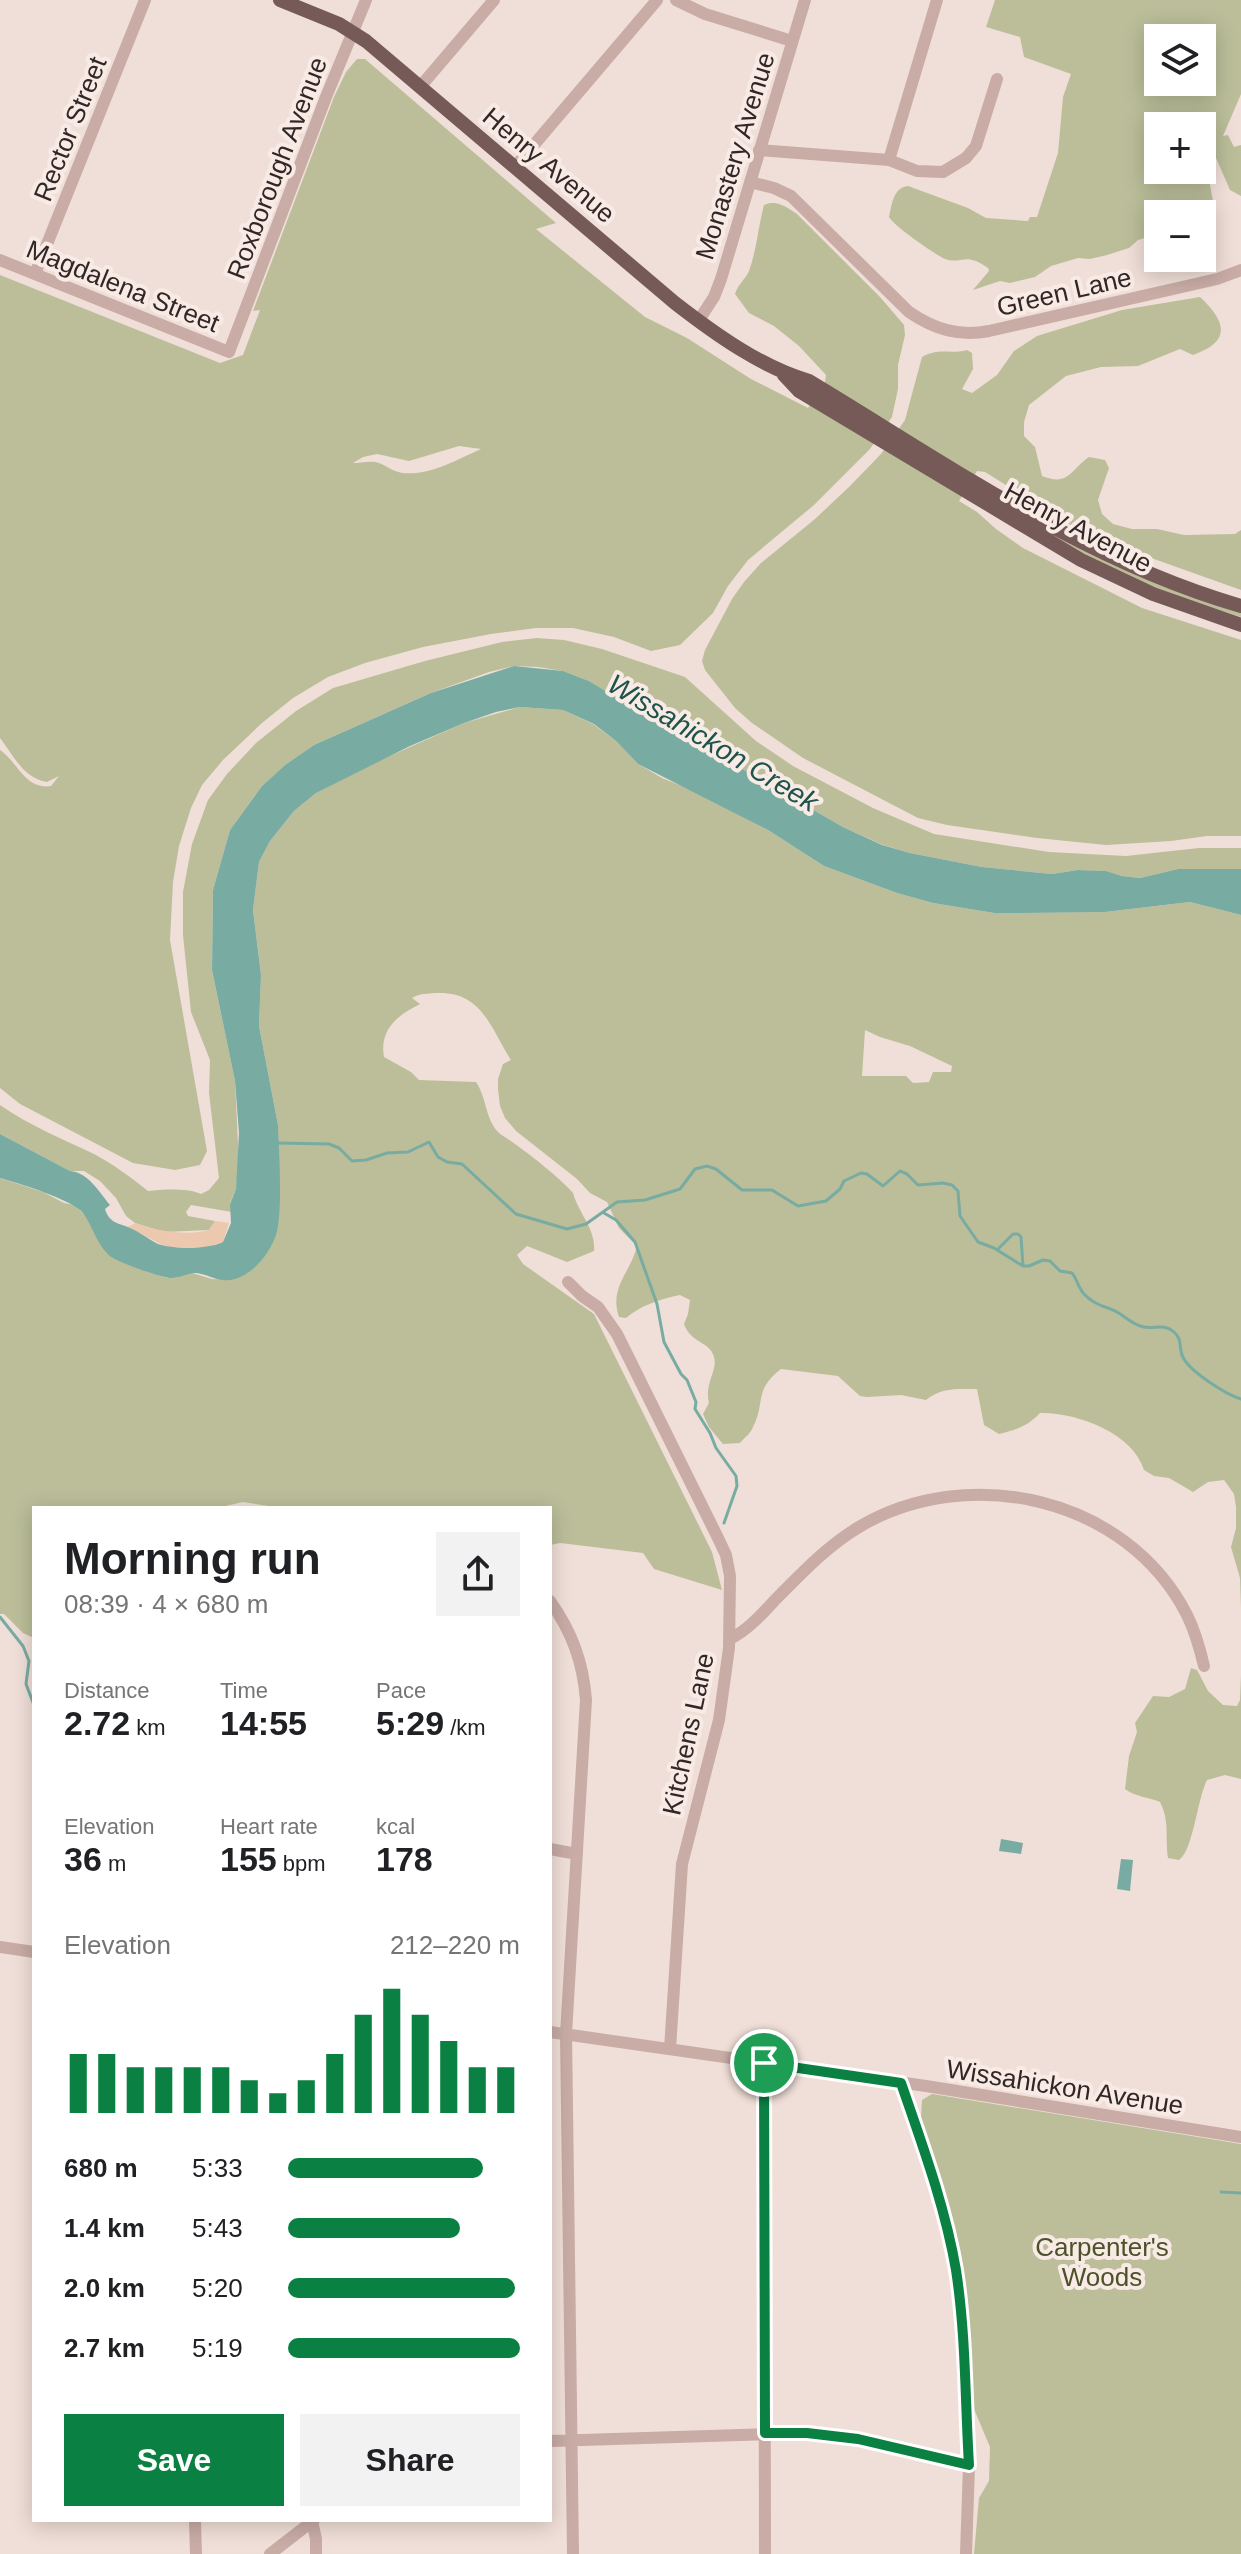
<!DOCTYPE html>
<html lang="en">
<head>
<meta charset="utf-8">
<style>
	body { margin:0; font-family:Arial,sans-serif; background:#f2f2f2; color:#202124; height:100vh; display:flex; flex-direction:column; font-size:30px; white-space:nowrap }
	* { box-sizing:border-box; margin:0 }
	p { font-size:26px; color:#757577 }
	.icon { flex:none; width:44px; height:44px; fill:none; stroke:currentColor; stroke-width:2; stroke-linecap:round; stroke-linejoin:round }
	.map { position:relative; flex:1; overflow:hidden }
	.drawer { position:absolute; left:32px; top:1506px; width:520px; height:1016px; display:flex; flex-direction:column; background:#fff; border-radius:0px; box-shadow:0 4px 20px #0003 }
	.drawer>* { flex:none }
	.buttons { position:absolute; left:1144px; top:24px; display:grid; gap:16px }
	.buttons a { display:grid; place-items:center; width:72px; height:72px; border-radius:0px; background:#fff; box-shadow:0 4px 20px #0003; font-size:40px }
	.pin { position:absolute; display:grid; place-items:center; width:68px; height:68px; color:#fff; margin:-34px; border:4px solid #fff; border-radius:50%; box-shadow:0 2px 8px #0007 }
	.round { display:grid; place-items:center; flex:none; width:84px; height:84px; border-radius:0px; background:#f2f2f2 }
	.overview { display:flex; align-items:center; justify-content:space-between; height:136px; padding:0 32px }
	h1 { font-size:44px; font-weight:700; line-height:60px }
	.figures { display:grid; grid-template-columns:repeat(3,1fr); gap:12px; height:136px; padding:8px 32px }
	.figures div { display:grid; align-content:center }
	.figures b { font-size:34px; font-weight:700 }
	.figures small { font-size:22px; font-weight:400 }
	.figures p { font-size:22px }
	.chart { height:224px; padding:16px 32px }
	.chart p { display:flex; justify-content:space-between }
	.chart svg { width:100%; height:144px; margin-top:8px; stroke:#0b8043; stroke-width:6 }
	.button { display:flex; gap:16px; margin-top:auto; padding:16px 32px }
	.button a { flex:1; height:92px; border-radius:0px; background:#0b8043; color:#fff; font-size:32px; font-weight:700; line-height:92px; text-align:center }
	.button a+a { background:#f2f2f2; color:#202124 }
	ul { padding:0 32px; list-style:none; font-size:26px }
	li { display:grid; grid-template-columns:128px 96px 1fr; align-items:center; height:60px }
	li i { height:20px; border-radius:10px; background:#0b8043 }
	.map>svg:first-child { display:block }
	.green { fill:#bbbe99; fill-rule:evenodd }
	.sand { fill:#ecc8af }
	.water { fill:#78aca2 }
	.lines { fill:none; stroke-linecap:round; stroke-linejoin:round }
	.stream { stroke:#78aca2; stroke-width:3 }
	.minor { stroke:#c8aca5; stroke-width:12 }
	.major { stroke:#755a57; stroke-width:14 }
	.route-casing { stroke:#fff; stroke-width:16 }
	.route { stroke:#0b8043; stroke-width:10 }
	.labels { text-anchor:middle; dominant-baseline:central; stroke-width:8; stroke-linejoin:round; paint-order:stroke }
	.street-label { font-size:26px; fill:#332726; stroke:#f8eae4 }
	.park-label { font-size:26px; fill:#4c512a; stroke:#f8eae4 }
	.water-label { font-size:28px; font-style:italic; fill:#1d534a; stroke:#f8eae4 }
</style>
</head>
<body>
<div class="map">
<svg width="1241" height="2554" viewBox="0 0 1241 2554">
	<rect width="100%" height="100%" fill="#f0dfd8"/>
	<path class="green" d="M995,0H1241V94L1223,136L1228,135L1234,147L1241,145V196L1230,190L1216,158L1209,179L1214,207L1203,218L1202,214H1158V234L1138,240L1129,248L1107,255L1090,259L1078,258L1051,266L1035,277L1010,283L1000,281L973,290L989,271L988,268C965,251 962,265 945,259C934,254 894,226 889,217C892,204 893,188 908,186L968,208L986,218L1028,221L1030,217H1037L1058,153L1063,97L1071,74L1024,57L1020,37L986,27ZM1158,38H1202V82H1158ZM1158,126H1202V170H1158Z
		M357,59H365L556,223L536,229L645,317L687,338L751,379L808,408L825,382L826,375L799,346L774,326L749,313L735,294C738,284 745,280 749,271C757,249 758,227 764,205C776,199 787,207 797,214L880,297L904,325L905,335L898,365V389L892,417L870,449L814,505L748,560L728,586L713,613L680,645L651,651L614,637L573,628H536L491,634L423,647L365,663L328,677L293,698L262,723L223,760L202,785L191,808L179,846L173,882L170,940L207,1151L200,1165L175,1170L133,1163L20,1104L0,1088V750C18,762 25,790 51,786L59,776L47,782C23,778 14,756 0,738V275L220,363L243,355L260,310L253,311L334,97L346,72ZM459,446L481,449C456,460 430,476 402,473C392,471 387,466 379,463C372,460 360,463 353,463L363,457L377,454L409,461Z
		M1200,297C1227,322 1231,342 1193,355L1180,349L1138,366L1101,367L1066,376L1029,405L1024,422V436L1035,447L1042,476C1069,487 1071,469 1089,457L1105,460L1109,468L1098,500L1102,514L1113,524L1132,529H1157L1184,535L1235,534L1241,530V590L1112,544L1077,529L985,472L977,471L959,501L977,512L996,529L1023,548L1142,608L1241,640V836H1207L1171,841L1106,845L1037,838L947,825L918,818L803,758L752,723L735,708L705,670L702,661L705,650L732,599L744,582L761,563L815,519L850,486L881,454L905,420L922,357C941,347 948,355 967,350L972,353L973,369L962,389L972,393L997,375L1014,351L1037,336L1122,310Z
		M1058,536L1241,611V617L1156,589L1102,565L1056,537Z
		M537,638L564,640L602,649L685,677L756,741L793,766L873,808L934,834L1049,852L1126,856L1199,848H1241V869H1178L1140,878L1122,876L1105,871L1078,870L1052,874L982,867L910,853L883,845L843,827L704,747L664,717L619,699L589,681L563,671L538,667L514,666L489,672L431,693L314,745L285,765L262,786L230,830L213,890L212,970L235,1081L239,1164L236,1189L230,1203L232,1212L191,1205L186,1212L188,1216L215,1221L209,1230L164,1232L135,1223L126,1216L116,1198L100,1181L84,1171H70L0,1134V1105C30,1126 63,1139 96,1155C114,1165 132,1178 148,1191C162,1189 190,1188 201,1194L209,1190L219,1178L209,1093L210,1060L191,1012L183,935V892L192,844L208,800L227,774L256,743L296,711L333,688L425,661L502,642Z
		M520,707L563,710L593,724L616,741L638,764L662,778L689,789L768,830L824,866L897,893L933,903L994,913L1105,912L1190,902L1241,915V1608L1240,1578L1231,1547L1236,1528V1507L1234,1494L1224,1480L1208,1482L1193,1492L1169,1478L1154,1476L1144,1470C1133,1433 1076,1412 1040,1413C1028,1426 1016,1430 999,1434L984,1425L977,1389C958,1389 941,1387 926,1400L901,1395L867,1397L860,1396L838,1376L781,1369C753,1391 766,1402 753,1427C751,1433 744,1438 740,1443L723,1444L709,1427L703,1414L709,1403C704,1383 718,1371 714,1357C710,1341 691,1344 684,1324L688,1314L690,1300L680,1295C661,1299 641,1305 626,1318L619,1317C609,1287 630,1274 637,1246L619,1228L607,1202L590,1193L577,1179L516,1131L505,1118L500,1106L498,1089V1079L503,1064L511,1060C490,1027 482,991 436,993C427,994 420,993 412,998L420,1004C398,1015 379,1029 384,1057L411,1072L419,1080L476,1082C487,1098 485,1119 499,1133C504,1137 510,1140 515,1144C532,1156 560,1178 573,1193C579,1214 596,1229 594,1251L567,1262L527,1246L517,1255L523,1264L594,1314L712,1552L722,1590L654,1569L643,1553L560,1543L550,1545V1508H282L243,1502L216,1508H34V1638L23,1633L4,1614H0V1178L43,1192L64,1203L74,1205L86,1216L105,1250L148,1272L167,1278L192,1273L212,1279L229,1280L279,1183L278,1125L259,1026L261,975L253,910L259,862L270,841L294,811L316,793L356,771L464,723ZM865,1030L880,1037L910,1046L952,1066L951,1072H933L929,1082L913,1083L906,1076H862Z
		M1191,1668L1197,1670L1208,1691L1223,1705L1237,1706L1240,1700L1241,1675V1779L1225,1775L1207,1780C1197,1800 1193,1851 1179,1860L1168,1858C1165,1836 1170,1822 1160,1802C1148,1797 1136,1797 1125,1789L1129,1756L1137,1732L1135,1723L1153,1696L1169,1697L1185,1689Z
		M932,2094L1241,2144V2554H974L979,2498L989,2481L990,2447L974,2409L968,2307L955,2229L921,2118L922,2100Z"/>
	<path class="sand" d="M215,1221L229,1223L223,1242L208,1247H166L128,1227L135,1223C155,1231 188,1236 209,1230Z"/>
	<path class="water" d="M514,666L563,671L589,681L619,699L664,717L704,747L843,827L882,845L910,853L982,867L1052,874L1078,870L1106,871L1122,876L1140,878L1178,869H1241V915L1190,902L1105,912L1025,913H994L933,903L897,893L824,866L768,830L638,764L616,741L594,724L563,710L520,707L496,712L464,723L410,746L316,793L294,811L270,841L259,862L253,910L261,975L259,1026L278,1125C279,1151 283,1212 276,1235C269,1255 251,1277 230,1280C216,1282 207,1273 194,1273C186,1274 179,1278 170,1278C162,1278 121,1263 113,1258C98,1249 93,1226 83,1213C73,1200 18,1183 0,1178V1134L70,1171C88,1172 99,1192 110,1205L105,1209C109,1222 117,1223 128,1227C138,1231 147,1238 156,1243C169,1250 211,1249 223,1242L231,1223L230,1204L236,1189L239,1133L235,1081L212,970L213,890L230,830L262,786L285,765L314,745L431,693Z
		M1001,1839L1023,1843L1021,1854L999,1851Z
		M1121,1859L1133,1860L1130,1891L1117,1889Z"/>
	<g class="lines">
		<path class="stream" d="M278,1143L329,1144L339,1148L352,1161L366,1160L387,1153L408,1152L429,1142L438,1157L447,1162L462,1164L516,1214L567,1229L586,1224L617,1202L645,1200L680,1189L695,1169L707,1166L716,1169L742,1190H772L798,1206L826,1201L840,1189L844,1181L861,1173L867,1174L883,1186L900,1171L907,1174L918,1185L943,1183L952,1185L958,1191L960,1216L978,1242L994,1248L1023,1266H1029L1043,1260L1050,1261L1060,1271L1072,1273C1077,1279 1078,1287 1084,1294C1094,1305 1105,1306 1117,1312C1126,1317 1133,1325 1144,1327C1155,1329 1164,1323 1174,1332C1182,1339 1179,1346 1182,1355C1187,1370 1225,1394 1241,1399
			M604,1213L616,1220L635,1242L657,1304L664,1342L681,1374L687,1380L696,1402L695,1409L710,1433L716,1448L736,1476L737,1486L724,1523
			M998,1249L1013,1234H1018L1021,1237L1023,1266
			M0,1617L23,1646L29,1661L26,1684L34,1705
			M1221,2192L1241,2193"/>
		<path class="minor" d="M676,0L705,14L792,41
			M420,87L494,0
			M759,150L889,160L917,171L943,172L966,158L976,146L997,79
			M889,160L937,0
			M515,167L657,0
			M750,182L774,188L791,196L909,312C934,329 959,337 989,331L1217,279L1241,270
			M0,260L229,352L326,97L366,0
			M35,274L145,0
			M699,320L714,297L721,279L805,0
			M568,1282L582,1296L598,1307L617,1334L718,1538L726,1555L730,1576L729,1648L719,1720L682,1864L670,2049
			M550,1601C572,1632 583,1662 586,1700L566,2034L573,2554
			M730,1639C749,1629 762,1614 776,1599C802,1573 827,1546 859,1527C968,1462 1127,1497 1187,1615C1195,1631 1200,1649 1204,1666
			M550,1849L577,1854
			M0,1947L34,1952
			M550,2032L926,2086L1241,2137
			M764,2063L765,2554
			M901,2083L936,2188L956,2269L965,2364L969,2465L966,2554
			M550,2441L807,2433L883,2443L969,2465
			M195,2520L196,2554
			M312,2521L316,2539V2554
			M270,2554L314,2520"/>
		<path class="major" d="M280,0L339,24L366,41L675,303C715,334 761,367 809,381C947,464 1084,561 1241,606
			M784,375L799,391L1081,560L1153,594L1241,625"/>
	</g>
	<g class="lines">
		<defs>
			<path id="route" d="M764,2063L901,2083C922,2144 945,2206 956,2270C966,2335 965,2400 969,2465L858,2439L807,2433H765Z"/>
		</defs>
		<use href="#route" class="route-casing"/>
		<use href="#route" class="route"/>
	</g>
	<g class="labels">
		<g class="street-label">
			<text transform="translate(70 129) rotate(-68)">Rector Street</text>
			<text transform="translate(735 156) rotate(-73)">Monastery Avenue</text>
			<text transform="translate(549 165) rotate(40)">Henry Avenue</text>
			<text transform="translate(277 168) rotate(-69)">Roxborough Avenue</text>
			<text transform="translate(123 286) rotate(22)">Magdalena Street</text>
			<text transform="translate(1064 292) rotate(-13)">Green Lane</text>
			<text transform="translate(1078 527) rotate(28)">Henry Avenue</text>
			<text transform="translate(688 1734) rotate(-78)">Kitchens Lane</text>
			<text transform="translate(1065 2087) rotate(9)">Wissahickon Avenue</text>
		</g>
		<g class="park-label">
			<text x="1102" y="2247">Carpenter's<tspan x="1102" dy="30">Woods</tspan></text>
		</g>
		<g class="water-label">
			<text transform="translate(713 743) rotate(31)">Wissahickon Creek</text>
		</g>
	</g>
</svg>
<div class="buttons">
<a><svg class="icon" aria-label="layers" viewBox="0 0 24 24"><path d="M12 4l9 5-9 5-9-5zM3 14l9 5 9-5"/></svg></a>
<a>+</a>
<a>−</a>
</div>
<div class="pin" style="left:764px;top:2063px;background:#1e9e55"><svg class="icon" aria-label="arrive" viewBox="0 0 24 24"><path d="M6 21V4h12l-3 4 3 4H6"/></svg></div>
<section class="drawer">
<div class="overview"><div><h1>Morning run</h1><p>08:39 · 4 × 680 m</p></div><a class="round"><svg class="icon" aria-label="share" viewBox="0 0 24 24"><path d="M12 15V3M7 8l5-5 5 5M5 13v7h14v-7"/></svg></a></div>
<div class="figures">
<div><p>Distance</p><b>2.72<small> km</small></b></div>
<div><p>Time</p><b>14:55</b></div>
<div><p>Pace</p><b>5:29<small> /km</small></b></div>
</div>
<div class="figures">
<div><p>Elevation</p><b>36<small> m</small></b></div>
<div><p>Heart rate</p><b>155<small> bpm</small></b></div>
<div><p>kcal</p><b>178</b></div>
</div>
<div class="chart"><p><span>Elevation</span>212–220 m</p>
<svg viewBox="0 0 160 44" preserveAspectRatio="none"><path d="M5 44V26M15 44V26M25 44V30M35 44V30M45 44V30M55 44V30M65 44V34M75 44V38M85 44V34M95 44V26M105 44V14M115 44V6M125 44V14M135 44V22M145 44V30M155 44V30"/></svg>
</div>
<ul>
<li><b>680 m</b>5:33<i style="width:84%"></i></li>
<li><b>1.4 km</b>5:43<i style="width:74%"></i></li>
<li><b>2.0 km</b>5:20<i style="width:98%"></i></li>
<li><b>2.7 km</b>5:19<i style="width:100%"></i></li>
</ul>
<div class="button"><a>Save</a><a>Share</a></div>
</section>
</div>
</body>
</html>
